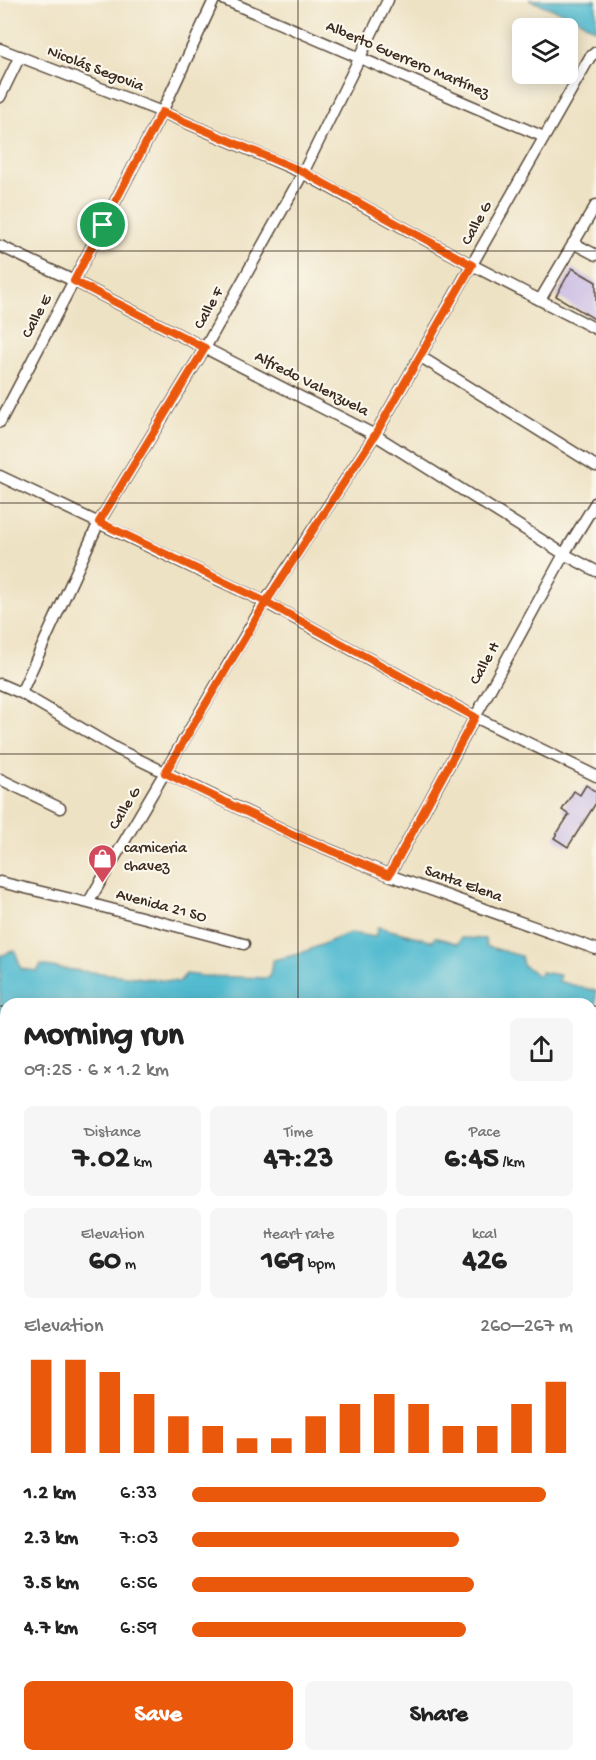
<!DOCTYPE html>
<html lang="en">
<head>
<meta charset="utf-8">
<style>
	body { margin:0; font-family:"Gochi Hand",sans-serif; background:#f6f6f6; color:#222; height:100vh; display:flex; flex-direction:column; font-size:22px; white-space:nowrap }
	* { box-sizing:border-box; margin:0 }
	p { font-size:20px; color:#767676 }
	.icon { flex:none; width:33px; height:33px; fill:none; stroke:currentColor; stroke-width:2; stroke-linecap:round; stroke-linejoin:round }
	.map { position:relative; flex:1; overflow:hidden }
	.side { position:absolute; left:0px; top:998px; width:597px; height:764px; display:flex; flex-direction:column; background:#fff; border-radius:18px 18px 0 0; box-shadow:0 3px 15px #0003 }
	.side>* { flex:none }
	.controls { position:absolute; left:512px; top:18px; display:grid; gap:12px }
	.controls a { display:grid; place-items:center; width:66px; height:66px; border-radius:9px; background:#fff; box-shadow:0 3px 15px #0003; font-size:30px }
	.pin { position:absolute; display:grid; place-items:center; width:51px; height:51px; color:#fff; margin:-26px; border:3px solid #fff; border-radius:50%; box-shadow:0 2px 6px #0007 }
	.round { display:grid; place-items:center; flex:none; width:63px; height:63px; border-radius:9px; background:#f6f6f6 }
	.overview { display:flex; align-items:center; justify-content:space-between; height:102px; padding:0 24px }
	h1 { font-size:33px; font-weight:800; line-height:45px }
	.figures { display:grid; grid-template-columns:repeat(3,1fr); gap:9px; height:102px; padding:6px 24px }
	.figures div { display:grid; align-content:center; border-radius:9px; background:#f6f6f6; text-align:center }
	.figures b { font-size:30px; font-weight:800 }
	.figures small { font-size:16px; font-weight:400 }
	.figures p { font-size:16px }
	.chart { height:168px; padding:12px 24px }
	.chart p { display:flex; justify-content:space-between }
	.chart svg { width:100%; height:108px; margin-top:6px; stroke:#ea580c; stroke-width:6 }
	.button { display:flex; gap:12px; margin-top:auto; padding:12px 24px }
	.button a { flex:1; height:69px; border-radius:9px; background:#ea580c; color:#fff; font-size:24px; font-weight:800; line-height:69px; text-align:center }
	.button a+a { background:#f6f6f6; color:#222 }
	ul { padding:0 24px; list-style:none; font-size:20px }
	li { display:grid; grid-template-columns:96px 72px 1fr; align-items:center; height:45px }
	li i { height:15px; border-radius:8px; background:#ea580c }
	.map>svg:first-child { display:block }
	.green { fill:#aac267; stroke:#727642; stroke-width:1.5 }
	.water { fill:#52bbd0; stroke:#467277; stroke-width:1.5 }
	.building { fill:#c6b8e3 }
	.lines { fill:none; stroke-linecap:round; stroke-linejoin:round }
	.street-casing { stroke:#564637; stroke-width:13 }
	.street { stroke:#fff; stroke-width:10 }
	.route-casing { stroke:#fff; stroke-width:12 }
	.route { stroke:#ea580c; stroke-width:8 }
	.grid { fill:none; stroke:#3b2a1e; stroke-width:1.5; stroke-opacity:0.55 }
	.labels { text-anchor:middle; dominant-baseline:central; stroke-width:4.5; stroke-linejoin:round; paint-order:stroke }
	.street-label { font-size:16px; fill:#3b2a1e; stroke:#fbf7ec }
	.poi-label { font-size:16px; fill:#3b2a1e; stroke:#fbf7ec; text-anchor:start }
</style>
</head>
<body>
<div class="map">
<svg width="596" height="1760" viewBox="0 0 596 1760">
	<rect width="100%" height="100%" fill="#fbf7ec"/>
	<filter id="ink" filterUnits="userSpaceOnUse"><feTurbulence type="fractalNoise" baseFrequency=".0167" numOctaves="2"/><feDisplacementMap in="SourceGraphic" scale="12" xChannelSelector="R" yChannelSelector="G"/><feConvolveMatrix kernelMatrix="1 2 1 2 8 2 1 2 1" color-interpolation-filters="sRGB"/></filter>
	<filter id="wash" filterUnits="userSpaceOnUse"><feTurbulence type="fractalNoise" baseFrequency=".008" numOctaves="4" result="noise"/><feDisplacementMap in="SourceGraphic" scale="24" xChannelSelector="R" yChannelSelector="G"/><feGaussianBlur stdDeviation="1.35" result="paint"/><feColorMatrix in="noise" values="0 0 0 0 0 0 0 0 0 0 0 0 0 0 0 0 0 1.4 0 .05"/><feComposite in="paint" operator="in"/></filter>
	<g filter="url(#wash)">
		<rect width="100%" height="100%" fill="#eee2c4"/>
		<path class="green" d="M6,1538V1632L0,1628V1545Z"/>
		<path class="water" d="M529,0H596V30L574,17Z
			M378,927L433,941L435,937L458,944L461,938L485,939L486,946L521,956L523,965L539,976L541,972L560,975L558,981L596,991V1760H359L360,1755H591V1004H6V1191L4,1192L0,1185V956L15,950L21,969L37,971L41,965L64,969L179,982L186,974L202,976L269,978L273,960L299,954L350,933L375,937Z"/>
		<g id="blocks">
			<path class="building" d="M572,268L596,282V320L556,296Z
				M586,785L596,792V803L568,847L554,838L569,815L562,810L574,791L580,795Z
				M216,1755H303L302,1760H213Z"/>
		</g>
	</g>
	<g filter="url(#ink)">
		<use href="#blocks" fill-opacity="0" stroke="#564637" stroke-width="1.5"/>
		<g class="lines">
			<defs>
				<path id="street" d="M225,0L544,137
					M0,49L162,112L303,173L472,265L596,329
					M0,97L20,56
					M573,243L596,255
					M0,246L74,281L375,435L564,554L596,571
					M540,300L596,205
					M421,357L596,466
					M0,422L162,112L214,0
					M0,476L265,602L475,717L596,776
					M0,684L21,693L117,749L292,834L389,875L596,949
					M21,693L99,522L205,348L303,173L388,0
					M0,779L60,808
					M389,875L564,554L596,502
					M0,882L88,903L244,944
					M88,903L265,602L375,435L590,57L596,52
					M0,1278L6,1275
					M0,1499L6,1492
					M0,1532L6,1525
					M0,1653L6,1658
					M136,1755L142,1760
					M81,1760L85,1755
					M311,1760L312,1755"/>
			</defs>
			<use href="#street" class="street-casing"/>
			<use href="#street" class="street"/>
		</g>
	</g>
	<g class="lines" filter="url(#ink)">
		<defs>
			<path id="route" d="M103,225L74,281L205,348L99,522L266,602L165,773L292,834L389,875L475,717L266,602L375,435L472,265L303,172L162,112L103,225"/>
		</defs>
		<use href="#route" class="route-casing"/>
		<use href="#route" class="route"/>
	</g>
	<path class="grid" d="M298,0V1004M0,251H596M0,503H596M0,754H596M0,1006H6M591,1006H596M0,1257H6M591,1257H596M0,1509H6M591,1509H596M298,1755V1760"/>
	<defs>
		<symbol id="shop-pin" viewBox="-11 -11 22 30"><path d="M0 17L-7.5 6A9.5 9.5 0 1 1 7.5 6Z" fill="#d1495b" stroke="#fbf7ec"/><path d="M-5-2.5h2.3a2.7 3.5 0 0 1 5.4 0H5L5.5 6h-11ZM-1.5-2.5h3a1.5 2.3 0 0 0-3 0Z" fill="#fff"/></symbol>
	</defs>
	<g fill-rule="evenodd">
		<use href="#shop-pin" x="86" y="842" width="33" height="45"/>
	</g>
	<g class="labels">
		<g class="street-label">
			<text transform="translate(407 61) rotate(23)">Alberto Guerrero Martínez</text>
			<text transform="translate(95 70) rotate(21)">Nicolás Segovia</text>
			<text transform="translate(478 224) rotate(-61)">Calle G</text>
			<text transform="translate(210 309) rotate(-61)">Calle F</text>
			<text transform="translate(38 317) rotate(-62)">Calle E</text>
			<text transform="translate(311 385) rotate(27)">Alfredo Valenzuela</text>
			<text transform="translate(486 664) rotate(-61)">Calle H</text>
			<text transform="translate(126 809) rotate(-59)">Calle G</text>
			<text transform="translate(463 885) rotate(20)">Santa Elena</text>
			<text transform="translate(161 907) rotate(15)">Avenida 21 SO</text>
		</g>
		<g class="poi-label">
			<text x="124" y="849">carniceria<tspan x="124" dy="18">chavez</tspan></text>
		</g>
	</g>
</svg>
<div class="controls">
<a><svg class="icon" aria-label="layers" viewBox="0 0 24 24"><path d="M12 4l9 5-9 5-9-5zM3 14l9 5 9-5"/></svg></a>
</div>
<div class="pin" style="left:103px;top:225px;background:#1e9e55"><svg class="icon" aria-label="arrive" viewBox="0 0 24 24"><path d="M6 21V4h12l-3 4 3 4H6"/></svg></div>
<section class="side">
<div class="overview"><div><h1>Morning run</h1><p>09:25 · 6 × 1.2 km</p></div><a class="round"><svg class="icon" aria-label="share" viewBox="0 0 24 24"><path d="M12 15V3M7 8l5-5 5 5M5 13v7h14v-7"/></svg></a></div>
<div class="figures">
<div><p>Distance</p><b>7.02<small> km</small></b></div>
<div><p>Time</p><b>47:23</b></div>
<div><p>Pace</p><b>6:45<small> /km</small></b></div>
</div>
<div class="figures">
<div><p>Elevation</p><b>60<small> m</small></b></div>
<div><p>Heart rate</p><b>169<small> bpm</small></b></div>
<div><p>kcal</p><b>426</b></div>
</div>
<div class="chart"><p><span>Elevation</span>260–267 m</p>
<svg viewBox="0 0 160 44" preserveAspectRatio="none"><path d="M5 44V6M15 44V6M25 44V11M35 44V20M45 44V29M55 44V33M65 44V38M75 44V38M85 44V29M95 44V24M105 44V20M115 44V24M125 44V33M135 44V33M145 44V24M155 44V15"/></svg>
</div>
<ul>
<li><b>1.2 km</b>6:33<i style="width:93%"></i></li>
<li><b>2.3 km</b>7:03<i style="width:70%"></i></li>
<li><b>3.5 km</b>6:56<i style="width:74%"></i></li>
<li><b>4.7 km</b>6:59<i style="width:72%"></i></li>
</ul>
<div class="button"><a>Save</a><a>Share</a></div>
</section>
</div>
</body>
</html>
